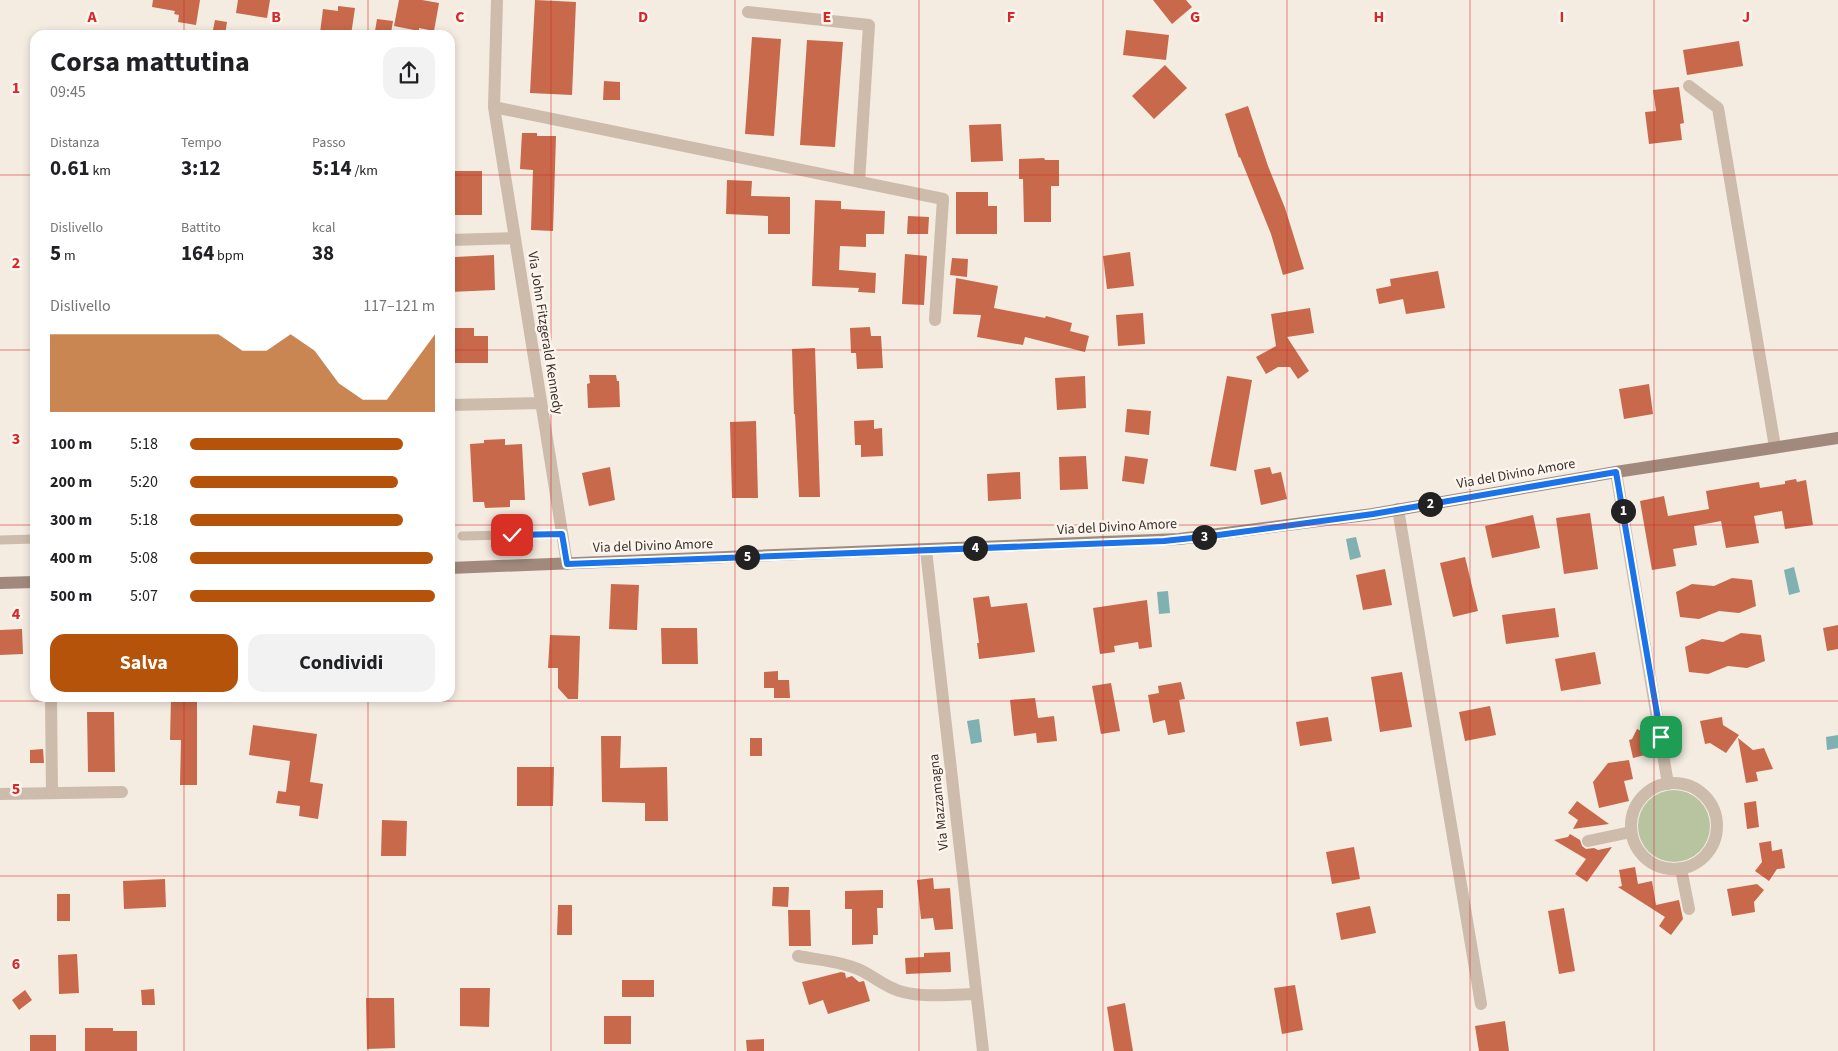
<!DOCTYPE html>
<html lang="it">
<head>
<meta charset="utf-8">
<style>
	body { margin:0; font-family:"Source Sans 3",sans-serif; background:#f2f2f2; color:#202124; height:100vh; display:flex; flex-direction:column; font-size:19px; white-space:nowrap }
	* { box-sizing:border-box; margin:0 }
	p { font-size:16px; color:#757577 }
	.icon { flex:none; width:28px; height:28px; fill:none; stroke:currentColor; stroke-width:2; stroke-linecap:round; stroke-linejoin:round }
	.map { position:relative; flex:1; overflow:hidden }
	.panel { position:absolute; left:30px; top:30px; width:425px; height:672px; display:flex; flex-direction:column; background:#fff; border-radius:15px; box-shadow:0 2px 8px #0003 }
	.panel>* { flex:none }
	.pin { position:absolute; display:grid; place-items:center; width:42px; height:42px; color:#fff; margin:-21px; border-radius:10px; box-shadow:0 2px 8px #0006 }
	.km { position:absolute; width:25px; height:25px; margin:-12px; border-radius:50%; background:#222; color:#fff; font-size:14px; line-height:25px; text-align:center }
	.round { display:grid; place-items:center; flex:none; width:52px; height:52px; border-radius:15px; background:#f2f2f2 }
	.summary { display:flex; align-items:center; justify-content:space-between; height:85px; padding:0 20px }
	h1 { font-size:28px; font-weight:700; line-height:38px }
	.stats { display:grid; grid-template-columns:repeat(3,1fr); gap:8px; height:85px; padding:5px 20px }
	.stats div { display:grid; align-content:center }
	.stats b { font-size:21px; font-weight:700 }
	.stats small { font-size:14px; font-weight:400 }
	.stats p { font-size:14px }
	.chart { height:140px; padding:10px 20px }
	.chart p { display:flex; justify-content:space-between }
	.chart svg { width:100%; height:90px; margin-top:5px; fill:#b45309; opacity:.7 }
	.primary-button { display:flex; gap:10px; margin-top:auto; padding:10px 20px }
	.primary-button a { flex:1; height:58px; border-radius:15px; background:#b45309; color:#fff; font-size:20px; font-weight:700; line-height:58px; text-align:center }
	.primary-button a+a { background:#f2f2f2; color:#202124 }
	ul { padding:0 20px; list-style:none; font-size:16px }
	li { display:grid; grid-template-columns:80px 60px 1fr; align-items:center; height:38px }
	li i { height:12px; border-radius:6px; background:#b45309 }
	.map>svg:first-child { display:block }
	.green { fill:#b8c4a0 }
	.water { fill:#7fb0b2 }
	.building { fill:#c8694b }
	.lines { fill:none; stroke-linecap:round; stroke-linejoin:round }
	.service { stroke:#cdbbac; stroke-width:9 }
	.minor { stroke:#cdbbac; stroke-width:12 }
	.secondary { stroke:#a18a7d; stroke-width:12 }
	.route-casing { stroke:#fff; stroke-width:10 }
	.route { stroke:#1a73e8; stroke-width:6 }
	.grid { fill:none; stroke:#d62828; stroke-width:1; stroke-opacity:0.55 }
	.labels { text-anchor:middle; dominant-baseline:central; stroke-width:5; stroke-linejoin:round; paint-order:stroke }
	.street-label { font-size:14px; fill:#3b302b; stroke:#fbf5ee }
	.grid-label { font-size:16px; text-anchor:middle; font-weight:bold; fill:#d62828; stroke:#fbf5ee; stroke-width:5; stroke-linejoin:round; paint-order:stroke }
</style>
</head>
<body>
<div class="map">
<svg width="1838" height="1051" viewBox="0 0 1838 1051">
	<rect width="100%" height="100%" fill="#f4ebe1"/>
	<path class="green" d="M1638 826a36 36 0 1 1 72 0a36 36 0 1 1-72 0Z"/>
	<path class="water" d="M1356,537L1361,557L1350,560L1346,539Z
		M1794,567L1800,592L1789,595L1784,570Z
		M1168,591L1170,613L1159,614L1157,592Z
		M979,719L982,742L971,744L967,721Z
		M1838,735V748L1827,750L1826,737Z"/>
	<path class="building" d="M153,0H200L196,25L178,22L179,15L174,14L175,11L152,7Z
		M238,0H270L267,18L236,13Z
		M399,0H422L439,3L434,31L419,28V31L394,26Z
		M535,0L576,2L572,95L530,93Z
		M1153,0H1186L1192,7L1172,24Z
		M338,6L355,8L351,35L320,33L323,9L338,11Z
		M377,19L393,21L391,33L375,31Z
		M215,20L227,22L225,35H212Z
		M1126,30L1169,35L1166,60L1123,55Z
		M752,37L781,39L774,136L745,134Z
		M807,40L843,42L835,147L800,145Z
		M1739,41L1743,66L1687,75L1683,50Z
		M1165,65L1187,88L1154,119L1132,96Z
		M604,81L620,82V100H603Z
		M1679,87L1684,123L1680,124L1682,140L1649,144L1645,112L1656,111L1653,90Z
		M1248,106L1268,166L1285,208L1304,269L1283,275L1271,234L1240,157L1239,158L1225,114Z
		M1001,124L1003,161L971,162L969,125Z
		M522,133H537V136H556L553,231L531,230L533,170L520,169Z
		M1044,158L1045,160H1059V186H1051V222H1024L1023,179H1019V159Z
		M450,171H482V215H450Z
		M727,180L752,181L751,196L790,197V234H768V216L726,214Z
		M956,192H988V206H997V234H956Z
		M815,200L841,201V209L885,211L884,234H866V247L840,246L839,270L876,273L875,293L858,292L859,288L812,286Z
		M908,216L929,217L928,234H907Z
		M1130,252L1134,286L1107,289L1103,256Z
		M905,254L927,256L924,305L902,304Z
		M494,255L495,290L450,292V269H455V257Z
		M952,258L968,259L967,277L950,275Z
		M1438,271L1445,308L1406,314L1403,299L1379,304L1376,289L1391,286L1390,279Z
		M956,278L998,286L994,308L1045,318L1046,316L1072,323L1070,331L1089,336L1085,352L1025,337L1023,345L977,337L981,315L953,314Z
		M1310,308L1314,333L1287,337L1309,371L1298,379L1290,367H1278L1266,374L1256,357L1276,346L1271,314Z
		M1143,313L1145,344L1118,346L1116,315Z
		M870,327L871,336H881L883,368L857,369L856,353H851L850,328Z
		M453,328H474V336H488V363H453Z
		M815,348L820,497H799L795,414H794L792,349Z
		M589,375H616L617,381H619L620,407L588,408L587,384L590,383Z
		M1085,376L1086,408L1057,410L1055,378Z
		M1227,376L1252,380L1236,471L1210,466Z
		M1649,384L1653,414L1624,419L1619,389Z
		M1127,409L1151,411L1149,435L1125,432Z
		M874,420V429L882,428L883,456L861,457V445H855L854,421Z
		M756,421L758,498H732L730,422Z
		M505,439V445L522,444L525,500H510V507L485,508L484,502H473L470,444L484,443V440Z
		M1086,456L1088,489L1060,490L1059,457Z
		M1125,456L1148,459L1144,484L1122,481Z
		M610,467L615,500L589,506L582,473Z
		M1270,467L1272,474L1281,472L1287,499L1261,505L1254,470Z
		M1020,472L1021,499L988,501L987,474Z
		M1796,479L1797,482L1806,480L1813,525L1785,529L1782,511L1754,516L1759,543L1726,548L1721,521L1694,526L1697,545L1673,549L1676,566L1652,570L1640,501L1664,496L1668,516L1709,509L1706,491L1759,482L1760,488L1785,484V481Z
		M1590,513L1598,569L1564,574L1556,518Z
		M1533,515L1540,548L1492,558L1485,526Z
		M1465,557L1478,611L1453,617L1440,563Z
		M1385,569L1392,605L1363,610L1356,575Z
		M1732,578L1752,580L1756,606L1739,613L1719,611L1699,619L1680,617L1676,592L1692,584L1714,586Z
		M611,584L639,585L637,630L609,629Z
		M989,596L991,607L1027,603L1035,652L979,659L977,643H979L973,598Z
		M1147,600L1152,647L1139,649L1138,642L1114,646L1115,652L1100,654L1093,608Z
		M1555,608L1559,637L1506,644L1502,615Z
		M1838,625V649L1827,651L1823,628Z
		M661,628H697L698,664H662Z
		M22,629L23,654L0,655V630Z
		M1741,633L1761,635L1765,661L1747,668L1728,666L1708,674L1689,672L1685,647L1702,639L1723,642Z
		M550,635L580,636L578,699H568L558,688V668H548Z
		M1595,652L1601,684L1561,691L1555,659Z
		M778,671V680H789L790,698H774V688H764V672Z
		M1402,672L1412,727L1380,732L1371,677Z
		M1181,682L1185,699L1179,700L1185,732L1168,735L1165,720L1153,723L1148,695L1159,693L1158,686Z
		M1111,683L1120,731L1101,734L1092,686Z
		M171,698H197V785H180L181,740H170Z
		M1035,698L1038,718L1054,716L1057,741L1037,743L1036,733L1014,736L1010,700Z
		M1490,706L1496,735L1465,741L1459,712Z
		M87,712H114L115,772H88Z
		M1328,717L1332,741L1300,746L1296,722Z
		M1722,717L1723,725L1739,735L1726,753L1710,743L1705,744L1700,721Z
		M253,725L317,734L310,782L323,784L318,819L299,816L300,806L276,803L278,791L286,792L290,761L249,755Z
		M1637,729L1648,734L1653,753L1633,758L1629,740L1632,739Z
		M601,736H621L620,768L667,767L668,821H645V803L602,802Z
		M750,738H762V756H750Z
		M1738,738L1753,750L1764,748L1773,769L1756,772L1758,781L1746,783Z
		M43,749L44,763H30V750Z
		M1629,760L1633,779L1624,781L1629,801L1599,808L1593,782L1608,763Z
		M517,767H554L553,806H517Z
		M1577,801L1609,824L1573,829L1578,820L1568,813Z
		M1756,801L1759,827L1747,829L1744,803Z
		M382,820L407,821L406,856H381Z
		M1570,834L1580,840L1582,846L1586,849L1594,848L1598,850L1612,847L1587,882L1575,874L1586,859L1554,840L1568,837Z
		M1771,841L1772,851L1782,849L1785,868L1777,869L1769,881L1755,871L1762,862L1759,843Z
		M1354,847L1360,879L1332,884L1326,852Z
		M1635,867L1638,884L1652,881L1656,905L1679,900L1683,919L1671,935L1659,926L1665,917L1618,887L1622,886L1619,870Z
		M933,878L934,889L950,888L953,929L935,930L933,918L921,919L917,880Z
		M165,879L166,907L124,909L123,881Z
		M1757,884L1764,890L1754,902L1755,912L1732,916L1727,889Z
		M773,887H789L788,907L772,906Z
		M883,890V908H877L878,935H873V944L852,945V909H845V891Z
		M57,894H70V921H57Z
		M558,905H572V935H557Z
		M1370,906L1376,933L1341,940L1336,913Z
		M1564,908L1575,971L1559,974L1548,911Z
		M788,910H810L811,946H789Z
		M950,952L951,972L906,974L905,958L924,957V953Z
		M77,954L79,993L59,994L58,955Z
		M841,972L845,973L846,978L852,976L859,982L864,981L870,1001L828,1014L823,1000L809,1005L802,982Z
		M622,980H654V997H622Z
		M1295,985L1303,1030L1282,1034L1274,988Z
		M460,988H490L489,1027L460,1026Z
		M154,989L155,1005H142L141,990Z
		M25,990L32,1000L19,1010L12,1000Z
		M366,998H394L395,1048L367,1049Z
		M1125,1003L1133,1051H1114L1107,1007Z
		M604,1016H631V1044H604Z
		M1505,1021L1509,1051H1479L1475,1026Z
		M85,1028H113V1031H137V1051H85Z
		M30,1035H56V1051H30Z
		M764,1039V1051H747L746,1040Z"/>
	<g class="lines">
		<path class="service" d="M462,536L562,534
			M0,540L35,539"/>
		<path class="minor" d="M497,0L494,107L567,564
			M748,12L869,25L859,182
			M1689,86L1718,108L1775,447
			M494,107L943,199L935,320
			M450,240L515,238
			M450,405L541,403
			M1616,472L1668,784
			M1398,509L1481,1004
			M926,550L983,1051
			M51,698L52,793
			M1631 826a43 43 0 1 1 86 0a43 43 0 1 1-86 0Z
			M0,794L122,792
			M1588,841L1631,832
			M1681,869L1689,909
			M798,956C818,960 840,961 858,969C874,976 886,988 903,992C926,998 953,994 976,994"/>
		<path class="secondary" d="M450,568L1179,539L1373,514L1616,472L1838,438
			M0,583L35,582"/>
	</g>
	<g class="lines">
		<defs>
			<path id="route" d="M512,535L562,534L567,564L1164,541L1211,536L1373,514L1616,472L1661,737"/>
		</defs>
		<use href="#route" class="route-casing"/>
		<use href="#route" class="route"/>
	</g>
	<path class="grid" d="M184,0V35M368,0V35M551,0V1051M735,0V1051M919,0V1051M1103,0V1051M1287,0V1051M1470,0V1051M1654,0V1051M0,175H35M450,175H1838M0,350H35M450,350H1838M0,525H35M450,525H1838M184,698V1051M368,698V1051M0,701H1838M0,876H1838"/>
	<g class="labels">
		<g class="street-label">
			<text transform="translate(545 333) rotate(81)">Via John Fitzgerald Kennedy</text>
			<text transform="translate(1516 474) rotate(-10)">Via del Divino Amore</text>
			<text transform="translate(1117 527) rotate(-3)">Via del Divino Amore</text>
			<text transform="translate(653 546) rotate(-2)">Via del Divino Amore</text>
			<text transform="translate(939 802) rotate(-96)">Via Mazzamagna</text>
		</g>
	</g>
	<g class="grid-label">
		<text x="92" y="22">A</text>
		<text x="276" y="22">B</text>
		<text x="460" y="22">C</text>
		<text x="643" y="22">D</text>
		<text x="827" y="22">E</text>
		<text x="1011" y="22">F</text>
		<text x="1195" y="22">G</text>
		<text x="1379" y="22">H</text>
		<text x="1562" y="22">I</text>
		<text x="1746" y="22">J</text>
		<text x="16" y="93">1</text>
		<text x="16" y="268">2</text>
		<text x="16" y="444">3</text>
		<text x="16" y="619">4</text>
		<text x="16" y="794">5</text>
		<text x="16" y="969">6</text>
	</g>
</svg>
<div class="pin" style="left:1661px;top:737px;background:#1e9e55"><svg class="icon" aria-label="arrive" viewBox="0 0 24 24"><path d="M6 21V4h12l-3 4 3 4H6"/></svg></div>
<div class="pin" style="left:512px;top:535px;background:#d93025"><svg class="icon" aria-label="check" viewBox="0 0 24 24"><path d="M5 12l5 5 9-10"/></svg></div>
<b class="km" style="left:1623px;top:511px">1</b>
<b class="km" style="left:1430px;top:504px">2</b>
<b class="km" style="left:1204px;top:537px">3</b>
<b class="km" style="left:975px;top:548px">4</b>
<b class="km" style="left:747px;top:557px">5</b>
<section class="panel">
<div class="summary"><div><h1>Corsa mattutina</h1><p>09:45</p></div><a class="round"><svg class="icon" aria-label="share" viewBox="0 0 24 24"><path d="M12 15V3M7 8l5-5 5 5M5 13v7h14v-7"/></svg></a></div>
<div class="stats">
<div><p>Distanza</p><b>0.61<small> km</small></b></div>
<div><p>Tempo</p><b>3:12</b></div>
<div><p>Passo</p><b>5:14<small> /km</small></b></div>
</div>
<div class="stats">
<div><p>Dislivello</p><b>5<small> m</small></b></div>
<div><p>Battito</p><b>164<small> bpm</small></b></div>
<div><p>kcal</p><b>38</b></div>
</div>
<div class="chart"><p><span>Dislivello</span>117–121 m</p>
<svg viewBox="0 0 160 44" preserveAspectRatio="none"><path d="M0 44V6L10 6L20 6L30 6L40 6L50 6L60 6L70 6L80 14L90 14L100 6L110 14L120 30L130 38L140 38L150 22L160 6V44z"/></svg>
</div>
<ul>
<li><b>100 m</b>5:18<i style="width:87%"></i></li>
<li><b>200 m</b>5:20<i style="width:85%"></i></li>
<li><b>300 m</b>5:18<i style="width:87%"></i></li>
<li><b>400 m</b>5:08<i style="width:99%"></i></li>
<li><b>500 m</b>5:07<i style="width:100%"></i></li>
</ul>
<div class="primary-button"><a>Salva</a><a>Condividi</a></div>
</section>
</div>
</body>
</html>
